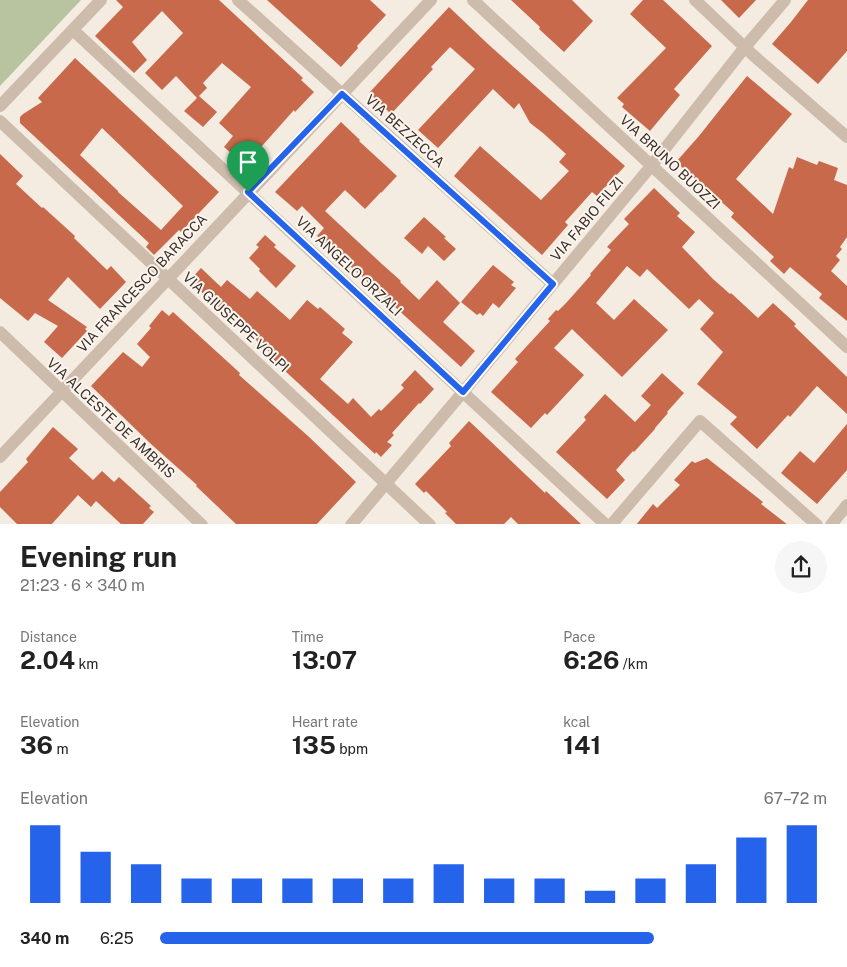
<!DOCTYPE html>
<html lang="en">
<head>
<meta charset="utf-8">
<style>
	body { margin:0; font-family:"Public Sans",sans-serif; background:#f6f6f6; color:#222; height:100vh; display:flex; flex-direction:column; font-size:19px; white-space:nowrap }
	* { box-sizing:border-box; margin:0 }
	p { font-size:16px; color:#767676 }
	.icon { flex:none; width:28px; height:28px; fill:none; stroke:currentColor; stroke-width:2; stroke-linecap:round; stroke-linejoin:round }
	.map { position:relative; height:524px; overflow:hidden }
	.sheet { display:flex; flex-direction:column; background:#fff; flex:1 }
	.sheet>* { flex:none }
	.pin { position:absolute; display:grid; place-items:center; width:42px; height:42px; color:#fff; margin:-51px -21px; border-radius:50% 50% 50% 0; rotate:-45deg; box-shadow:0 0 5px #0007 }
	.pin .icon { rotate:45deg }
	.round { display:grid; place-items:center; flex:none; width:52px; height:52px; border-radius:26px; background:#f6f6f6 }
	.head { display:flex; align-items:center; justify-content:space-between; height:85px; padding:0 20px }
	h1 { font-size:28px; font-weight:700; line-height:38px }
	.stats { display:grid; grid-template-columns:repeat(3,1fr); gap:8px; height:85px; padding:5px 20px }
	.stats div { display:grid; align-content:center }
	.stats b { font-size:25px; font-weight:700 }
	.stats small { font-size:14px; font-weight:400 }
	.stats p { font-size:14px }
	.chart { height:140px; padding:10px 20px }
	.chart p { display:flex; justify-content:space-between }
	.chart svg { width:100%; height:90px; margin-top:5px; stroke:#2563eb; stroke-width:6 }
	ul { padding:0 20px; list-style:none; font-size:16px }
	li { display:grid; grid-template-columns:80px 60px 1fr; align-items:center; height:38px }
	li i { height:12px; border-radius:6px; background:#2563eb }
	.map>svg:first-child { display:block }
	.green { fill:#b8c4a0 }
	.building { fill:#c8694b; fill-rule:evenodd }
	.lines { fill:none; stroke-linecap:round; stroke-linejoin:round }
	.minor { stroke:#cdbbac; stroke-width:12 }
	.route-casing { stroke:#fff; stroke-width:10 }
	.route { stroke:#2563eb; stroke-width:6 }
	.labels { text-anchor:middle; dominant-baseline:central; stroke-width:4; stroke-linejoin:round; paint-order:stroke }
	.street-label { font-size:14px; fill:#3b302b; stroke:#fbf5ee }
</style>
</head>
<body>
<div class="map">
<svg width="847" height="525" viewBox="0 0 847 525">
	<rect width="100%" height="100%" fill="#f4ebe1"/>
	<path class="green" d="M0,0H81L0,86Z"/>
	<path class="building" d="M116,0H219L303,78L301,80L314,92L295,112L294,110L245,165L224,147L233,136L219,123L251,87L222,63L203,83L207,88L199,96L217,112L203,127L184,111L197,98L176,76L162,90L145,73L183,33L162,11L132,42L147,60L134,73L95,36L123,7Z
		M267,0H370L386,15L357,46L358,48L341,67Z
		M511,0H572L593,21L564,52L539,29L540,27Z
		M643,0H663L712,46L674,89L680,95L650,131L622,107L624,104L617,98L666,48L630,14Z
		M721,0H756L739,18Z
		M808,0H847V51L818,84L772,44L791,22Z
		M449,7L489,45L625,166L597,196L592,192L575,211L565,222L568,225L542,255L454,176L480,146L541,200L569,171L559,162L566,154L543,133L530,123L519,103L514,109L493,89L438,148L418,130L475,69L450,47L431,67L433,69L391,114L369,93Z
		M75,58L219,192L181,232L179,230L154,255L146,247L149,243L20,123V117L23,114L42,102L38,98ZM102,128L183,206L161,230L118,192V191L80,155Z
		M747,76L792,114L736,179L773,214L789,167L793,169L797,157L817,165L819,161L838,168L834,180L847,185V237L840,247L842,249L836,256L840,260L831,271L847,286V321L819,298L822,294L790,267L784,274L770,261L774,257L731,217L734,213L676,162L699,136L722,107Z
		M341,122L360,140L359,141L397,176L381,193V192L365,209L345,190L325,211L383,265L401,281L400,282L419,300L437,280L460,303L443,322L475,351L461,367L317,236L324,228L302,206L297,211L275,192Z
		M0,154L23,176L16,184L42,208L43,207L75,236L74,238L107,270L111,266L126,282L100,309L68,277L48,300L87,327L85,329L87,331L62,358L44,342L58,326L35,313L28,321L0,298Z
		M654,188L680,213L677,216L695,232L682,247L713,279L730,294L731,293L758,318L773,303L796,324L794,326L847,377V414L817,386L790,417L788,415L757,449L730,424L737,417L697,384L723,352L700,329L714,313L699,299L689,309L647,269L640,277L627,266L596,303L614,320L634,299L668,330L622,377L572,329L554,348L584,375L547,415L545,413L531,428L491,392L518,362L515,359L550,321L548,319L556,310L558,311L567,302L591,275L590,274L611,250L607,247L629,224L624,219Z
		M424,217L446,237L444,238L456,249L444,261L428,246L422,254L404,238Z
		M265,235L276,245L274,247L296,266L276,288L259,271L260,269L249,258L259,247L256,245Z
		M493,265L514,282L511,285L516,288L499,308L493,303L483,316L480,313L477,315L461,302Z
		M201,268L221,287L227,280L250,299L257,291L290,320L307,300L318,309L320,307L345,329L342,333L353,342L320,379L348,404L353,398L371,417L379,409L381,411L404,388L401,385L415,370L434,389L420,404L419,403L392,433L394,435L387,442L392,445L381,457L376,452L375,454L284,370L271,357L273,355L189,281Z
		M162,310L169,316L173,312L240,373L239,375L308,436L356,482L316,525H237L196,486L197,485L151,444L91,386L123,352L142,367L150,357L137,344L151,328L149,326Z
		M662,373L684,393L667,412L668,413L655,428V429L634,452L633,451L616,470L625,480L607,499L556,452L586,420L584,417L605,394L635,422L651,405L641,396Z
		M469,421L545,493L546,491L582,525H519L511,517L503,525H457L445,513L447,512L426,491L424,493L415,484L451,446L449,443Z
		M847,424V470L817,504L781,473L800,451L814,463Z
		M53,427L78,449L69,458L93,480L102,471L114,482L119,477L151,506L149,508L154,512L142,525H122L96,501L91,507L78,495L51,525H18L0,507V492L28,462L26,459Z
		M707,458L763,502L761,504L788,525H636L653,504L657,508L680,485L674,480L692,461L695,463Z"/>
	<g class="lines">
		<path class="minor" d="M238,0L553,284
			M473,0L847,347
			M695,0L753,55L847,137
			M73,30L606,525
			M0,106L101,0
			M0,121L430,525
			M0,332L202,525
			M0,457C143,304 287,152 431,0
			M351,525L463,392L652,165L745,47L785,0
			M611,525L700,421L817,525
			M831,525L847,505"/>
	</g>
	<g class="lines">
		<defs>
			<path id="route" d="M342,94L553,284L463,392L248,192Z"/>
		</defs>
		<use href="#route" class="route-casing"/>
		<use href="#route" class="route"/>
	</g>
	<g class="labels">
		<g class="street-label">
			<text transform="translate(405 131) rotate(42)">VIA BEZZECCA</text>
			<text transform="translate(670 162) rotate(43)">VIA BRUNO BUOZZI</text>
			<text transform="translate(587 219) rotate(-50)">VIA FABIO FILZI</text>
			<text transform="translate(349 266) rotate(43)">VIA ANGELO ORZALI</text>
			<text transform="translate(142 283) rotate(-47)">VIA FRANCESCO BARACCA</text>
			<text transform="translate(236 322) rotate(43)">VIA GIUSEPPE VOLPI</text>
			<text transform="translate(111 418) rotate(43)">VIA ALCESTE DE AMBRIS</text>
		</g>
	</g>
</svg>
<div class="pin" style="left:248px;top:192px;background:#1e9e55"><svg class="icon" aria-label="arrive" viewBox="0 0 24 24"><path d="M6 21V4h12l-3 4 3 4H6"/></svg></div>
</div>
<section class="sheet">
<div class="head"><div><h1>Evening run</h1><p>21:23 · 6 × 340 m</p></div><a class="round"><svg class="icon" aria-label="share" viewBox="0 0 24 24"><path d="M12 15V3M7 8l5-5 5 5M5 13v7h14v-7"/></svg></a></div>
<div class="stats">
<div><p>Distance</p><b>2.04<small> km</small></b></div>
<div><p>Time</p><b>13:07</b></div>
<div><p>Pace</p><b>6:26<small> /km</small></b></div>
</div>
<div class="stats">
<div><p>Elevation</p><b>36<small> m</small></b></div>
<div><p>Heart rate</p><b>135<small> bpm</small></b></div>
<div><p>kcal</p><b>141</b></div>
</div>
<div class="chart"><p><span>Elevation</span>67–72 m</p>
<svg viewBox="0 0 160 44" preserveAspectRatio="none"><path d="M5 44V6M15 44V19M25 44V25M35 44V32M45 44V32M55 44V32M65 44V32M75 44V32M85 44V25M95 44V32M105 44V32M115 44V38M125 44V32M135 44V25M145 44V12M155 44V6"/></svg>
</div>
<ul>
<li><b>340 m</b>6:25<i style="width:74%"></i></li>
</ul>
</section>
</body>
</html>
